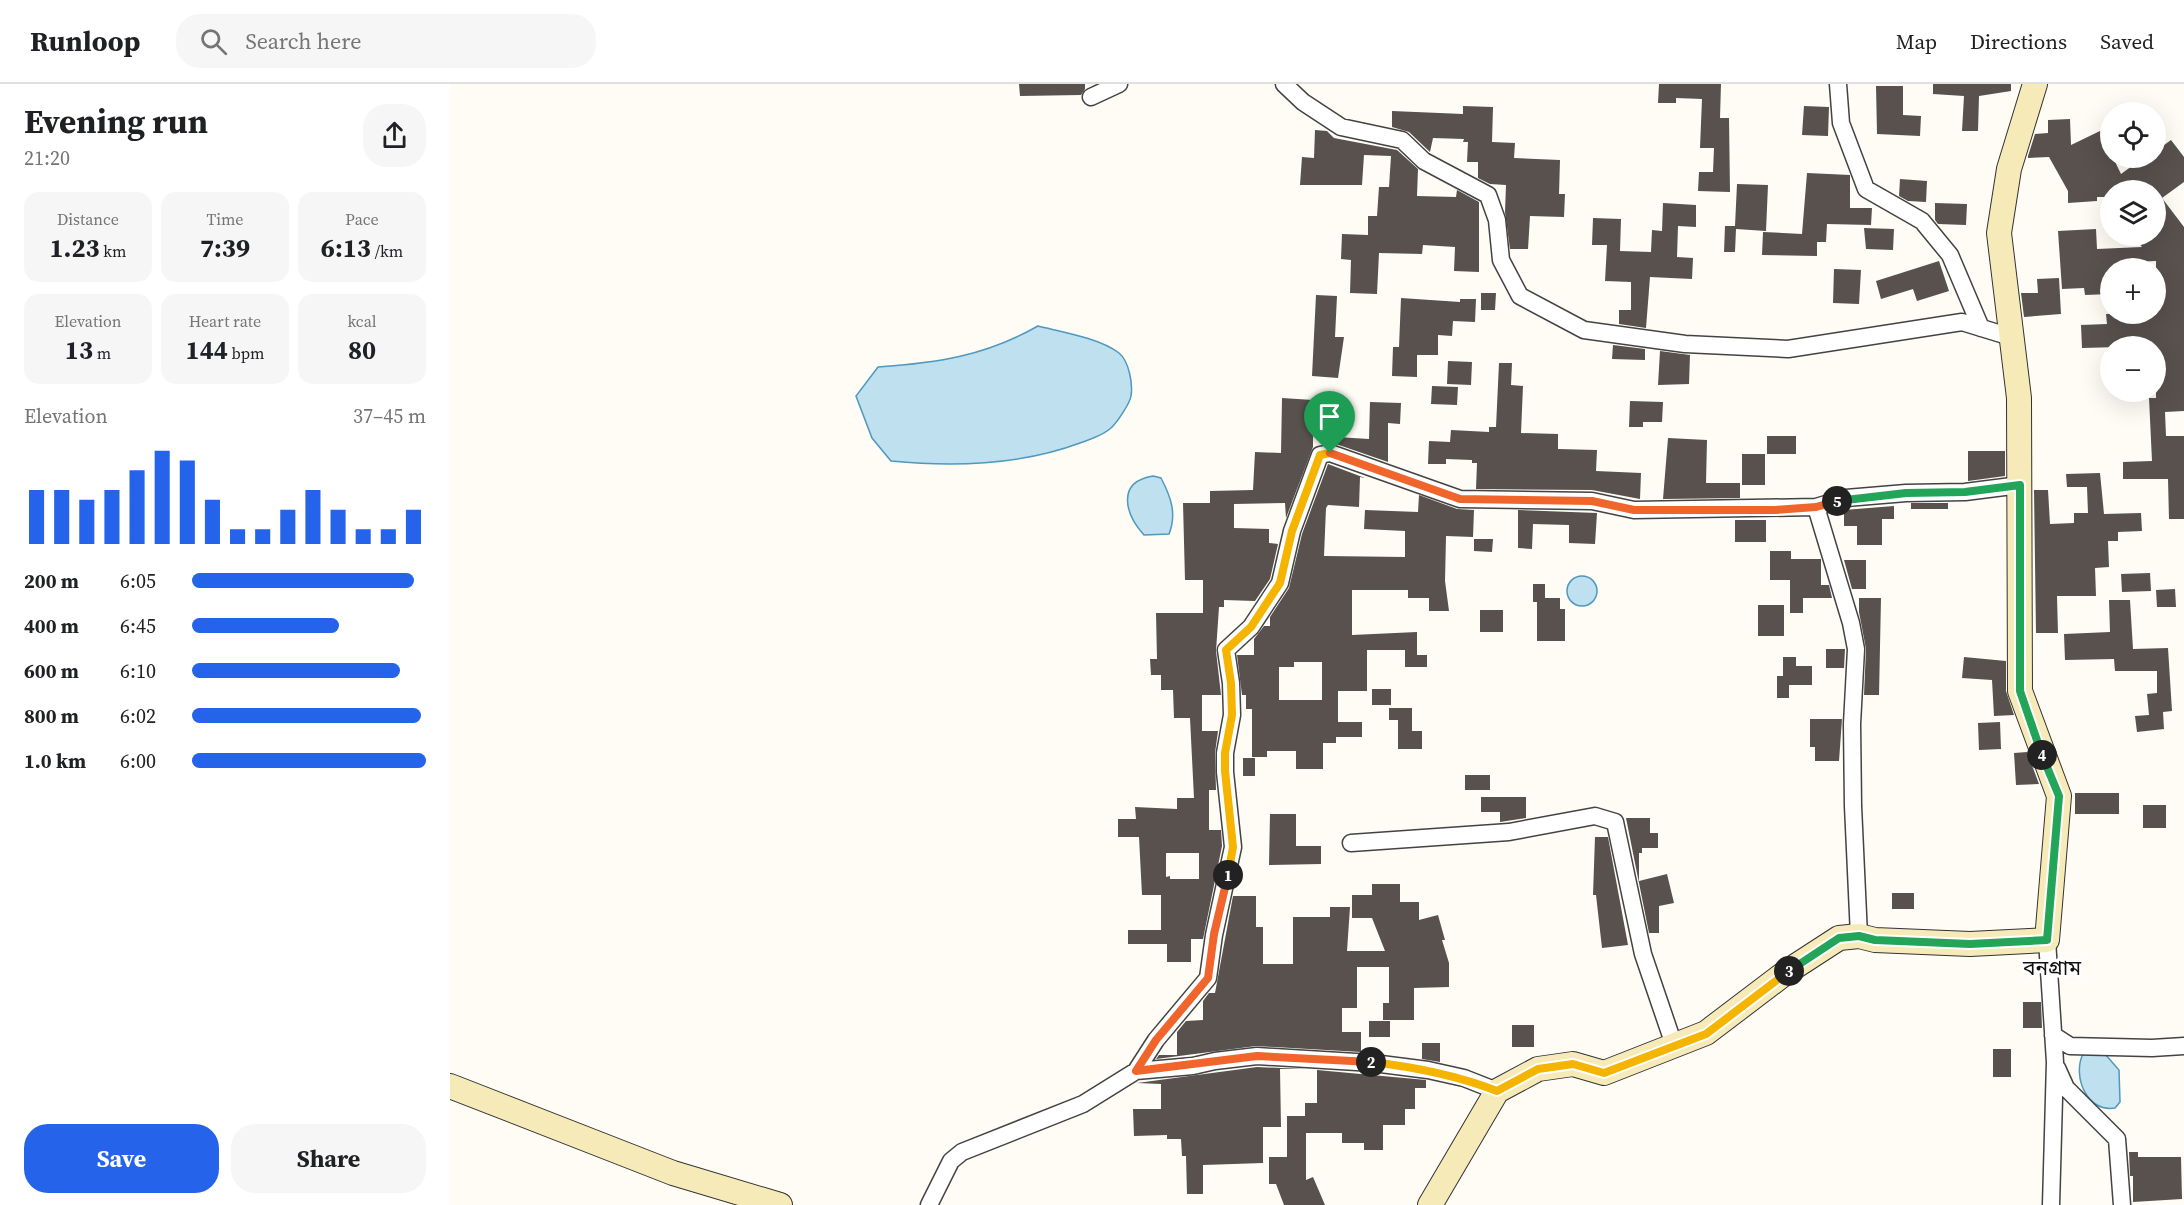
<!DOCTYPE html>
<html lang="en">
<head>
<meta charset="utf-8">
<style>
	body { margin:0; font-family:"Source Serif 4","Noto Sans Bengali",serif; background:#f6f6f6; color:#202124; height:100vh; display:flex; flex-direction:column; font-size:22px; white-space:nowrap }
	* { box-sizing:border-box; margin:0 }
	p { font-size:20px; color:#757577 }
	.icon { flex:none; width:33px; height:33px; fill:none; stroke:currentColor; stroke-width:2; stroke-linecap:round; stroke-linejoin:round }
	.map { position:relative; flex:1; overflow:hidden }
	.drawer { display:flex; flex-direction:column; background:#fff; width:450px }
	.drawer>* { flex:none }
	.controls { position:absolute; left:1650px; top:18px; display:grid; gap:12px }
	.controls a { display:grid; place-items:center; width:66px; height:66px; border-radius:50%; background:#fff; box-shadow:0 6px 24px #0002; font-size:30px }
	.pin { position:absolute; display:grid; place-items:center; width:51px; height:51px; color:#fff; margin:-62px -26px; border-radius:50% 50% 50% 0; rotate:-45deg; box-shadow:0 0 6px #0007 }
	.pin .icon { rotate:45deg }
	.km { position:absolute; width:30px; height:30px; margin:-15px; border-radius:50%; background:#222; color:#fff; font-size:16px; line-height:30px; text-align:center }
	.round { display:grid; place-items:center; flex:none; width:63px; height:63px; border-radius:24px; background:#f6f6f6 }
	.head { display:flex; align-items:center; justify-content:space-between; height:102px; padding:0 24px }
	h1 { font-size:33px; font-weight:700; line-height:45px }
	.metrics { display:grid; grid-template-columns:repeat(3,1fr); gap:9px; height:102px; padding:6px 24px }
	.metrics div { display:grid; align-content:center; border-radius:15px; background:#f6f6f6; text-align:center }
	.metrics b { font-size:26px; font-weight:700 }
	.metrics small { font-size:16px; font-weight:400 }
	.metrics p { font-size:16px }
	.chart { height:168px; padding:12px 24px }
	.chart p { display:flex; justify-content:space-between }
	.chart svg { width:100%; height:108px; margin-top:6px; stroke:#2563eb; stroke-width:6 }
	.primary-button { display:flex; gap:12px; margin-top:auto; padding:12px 24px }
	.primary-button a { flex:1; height:69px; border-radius:24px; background:#2563eb; color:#fff; font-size:24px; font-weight:700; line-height:69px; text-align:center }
	.primary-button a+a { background:#f6f6f6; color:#202124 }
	ul { padding:0 24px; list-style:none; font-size:20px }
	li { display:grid; grid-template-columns:96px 72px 1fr; align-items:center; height:45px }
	li i { height:15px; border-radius:8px; background:#2563eb }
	header { display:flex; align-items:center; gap:36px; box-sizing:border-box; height:84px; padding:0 30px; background:#fff; border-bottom:2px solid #e0e0e0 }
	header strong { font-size:28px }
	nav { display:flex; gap:33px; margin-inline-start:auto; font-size:21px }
	.search { width:420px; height:54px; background:#f6f6f6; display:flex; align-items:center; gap:15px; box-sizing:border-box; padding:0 21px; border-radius:24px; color:#757577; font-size:22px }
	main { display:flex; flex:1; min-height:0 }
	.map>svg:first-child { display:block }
	.water { fill:#bfe0ef; stroke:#4f98be; stroke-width:1.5 }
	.building { fill:#58514e; fill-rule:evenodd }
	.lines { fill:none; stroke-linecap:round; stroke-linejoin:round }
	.street-casing { stroke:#434343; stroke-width:19 }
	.secondary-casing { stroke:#323232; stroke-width:26 }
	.street { stroke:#fff; stroke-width:16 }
	.secondary { stroke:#f6ebb8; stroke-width:24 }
	.split-1-casing { stroke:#fff; stroke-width:12 }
	.split-2-casing { stroke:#fff; stroke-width:12 }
	.split-3-casing { stroke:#fff; stroke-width:12 }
	.split-4-casing { stroke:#fff; stroke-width:12 }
	.split-5-casing { stroke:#fff; stroke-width:12 }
	.split-6-casing { stroke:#fff; stroke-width:12 }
	.split-1 { stroke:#f5b400; stroke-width:8 }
	.split-2 { stroke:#f0652b; stroke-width:8 }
	.split-3 { stroke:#f5b400; stroke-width:8 }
	.split-4 { stroke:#22a559; stroke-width:8 }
	.split-5 { stroke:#22a559; stroke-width:8 }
	.split-6 { stroke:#f0652b; stroke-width:8 }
	.labels { text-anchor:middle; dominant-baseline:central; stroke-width:6; stroke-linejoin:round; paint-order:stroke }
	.quarter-label { font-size:21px; fill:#101010; stroke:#fff }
</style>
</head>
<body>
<header>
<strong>Runloop</strong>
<div class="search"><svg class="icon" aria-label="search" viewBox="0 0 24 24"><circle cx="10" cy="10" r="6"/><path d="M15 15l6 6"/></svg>Search here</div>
<nav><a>Map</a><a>Directions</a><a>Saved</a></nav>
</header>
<main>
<section class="drawer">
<div class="head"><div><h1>Evening run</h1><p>21:20</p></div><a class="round"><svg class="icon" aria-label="share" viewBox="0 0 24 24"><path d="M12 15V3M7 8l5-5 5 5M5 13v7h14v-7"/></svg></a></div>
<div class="metrics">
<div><p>Distance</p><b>1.23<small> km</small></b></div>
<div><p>Time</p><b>7:39</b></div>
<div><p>Pace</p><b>6:13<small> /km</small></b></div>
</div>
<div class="metrics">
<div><p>Elevation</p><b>13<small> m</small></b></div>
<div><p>Heart rate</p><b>144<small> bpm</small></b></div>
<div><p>kcal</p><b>80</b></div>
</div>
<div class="chart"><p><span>Elevation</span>37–45 m</p>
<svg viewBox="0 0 160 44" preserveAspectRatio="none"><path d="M5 44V22M15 44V22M25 44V26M35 44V22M45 44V14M55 44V6M65 44V10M75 44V26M85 44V38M95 44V38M105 44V30M115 44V22M125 44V30M135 44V38M145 44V38M155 44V30"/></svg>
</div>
<ul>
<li><b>200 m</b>6:05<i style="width:95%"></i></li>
<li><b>400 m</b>6:45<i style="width:63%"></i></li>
<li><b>600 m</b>6:10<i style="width:89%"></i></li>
<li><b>800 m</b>6:02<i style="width:98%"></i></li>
<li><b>1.0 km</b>6:00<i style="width:100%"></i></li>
</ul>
<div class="primary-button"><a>Save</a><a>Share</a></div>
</section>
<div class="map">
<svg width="1734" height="1121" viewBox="0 0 1734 1121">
	<rect width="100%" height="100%" fill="#fefcf5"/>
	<path class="water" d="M588,242C612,248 649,254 669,269C679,277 683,300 681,312C680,319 668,337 662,343C655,350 639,356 630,359C571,381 502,383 441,377L422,354L406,312L428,283C487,279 535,272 588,242Z
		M703,392L711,394C721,413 727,430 719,450L694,451C675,430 666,398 703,392Z
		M1117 507a15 15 0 1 1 30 0a15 15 0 1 1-30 0Z
		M1633,970H1655L1669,986L1670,1018L1665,1024C1637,1029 1622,992 1633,970Z"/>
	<path class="building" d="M569,0H635V5L631,11L570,12Z
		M1209,0H1271L1270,34H1279L1280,108L1248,107L1249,88H1263L1264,64H1250L1252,15L1226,14V19H1208Z
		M1483,0H1561V7L1529,12L1528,47H1512L1514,12L1483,10Z
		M1426,2H1453V31L1471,32L1470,52L1427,50Z
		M1013,22L1043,23L1042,58L1065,59L1064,74L1110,76L1109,110H1115L1114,133L1080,132L1078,165H1060L1055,128L1056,101L1040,100L1028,94V78H1017L1018,58H1013L1014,55L983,54L980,68L959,48L942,43V27L1013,30Z
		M1354,22L1379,23L1378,52L1352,51Z
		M1620,35L1621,61L1650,47L1671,90L1693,74H1706V67L1721,56L1734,73V98L1712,114L1734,143V327L1715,328L1716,352H1734V435H1719L1718,395H1673V378L1702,377L1699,314H1706V262L1632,264L1631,241L1657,240L1656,230H1706V177L1681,178V184H1660V210L1635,211L1634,204L1612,205L1608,147L1646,145L1647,165L1692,163L1683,152H1706V106H1660V113H1647V117L1618,119V107L1599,73L1578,74V72L1585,50L1598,49V36Z
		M865,46L877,47L884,54L947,66L968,85L967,112L1006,113L1007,106L1029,118V188L1004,187L1005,163L973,161L972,170L929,169L927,210L900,209L901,176L891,175L892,150L918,151V132H927L929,103H939L941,72L914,71L912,101H850L852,73L864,74Z
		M1357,89L1400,91V124H1422L1421,141L1377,140L1376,158H1367V172L1312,171L1313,148L1352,150Z
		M1450,95L1477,97L1476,118L1458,117L1449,112Z
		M1287,100L1318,101L1316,147L1286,145L1285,168H1274L1275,142H1285Z
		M1213,119L1246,121V143L1228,142L1227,173L1243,174L1242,195L1200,193L1196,244L1169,240V226H1181V198L1155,197L1157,161H1142L1143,134L1171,135L1170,167L1201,168L1202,146L1212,147Z
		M1485,119L1517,120L1516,141L1488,140L1485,136Z
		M1414,144L1444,145L1443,166L1416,165Z
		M1489,177L1499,207L1467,217L1463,205L1431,215L1426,197Z
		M1384,185L1411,186L1409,220L1383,219Z
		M1609,194L1611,230L1574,233L1571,209H1588L1587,195Z
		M1031,209H1046L1045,226H1031Z
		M866,211L887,212L885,253H894L888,294L862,292Z
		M951,214L1010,218V215H1026L1025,238L1003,237L1002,252L988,251V271H967V293L942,292L943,263H949Z
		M1163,261L1195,265V276L1162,275Z
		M1210,267L1240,271L1239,300L1208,301Z
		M998,277L1022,278L1021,301L997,300Z
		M1049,279H1062L1061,301L1073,302L1071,349L1108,350V365L1147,366L1146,387L1191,389L1190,415L1142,406L1026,405L1027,379H1022V376L996,375V380H978L979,357L1000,358L1001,346L1039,348V343H1046Z
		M982,302L1008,303L1007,321L981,320Z
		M832,314L863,316V363L836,434L835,419L784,420V444L819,445V459L828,460L820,495L805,517L774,516V523H769L766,567L771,611H752V647H768L765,669L766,706H759V746H771L772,762L753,855H741V878H717V860H678V846H711V811H692L689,753H668V735H686L685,723L727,725V714H744L740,634H724L723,606H711V591H701L700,575H707L706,529H753V496H735L733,419H760V407L803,406L805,368L831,369ZM716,769H749V795H720V792L716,793Z
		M1180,317L1213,318L1212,338H1193V343H1179Z
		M920,318L951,319L950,340L938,339V378L886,360L887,353L919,355Z
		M1317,352H1346V370H1317Z
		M1218,354L1257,356L1256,399H1290V414L1213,415Z
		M1518,367H1555V392L1518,397Z
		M1292,370H1315V401H1292Z
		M878,380L915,394L910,393L909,423L878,421L876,424L874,472L955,473V447L914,445L915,426L968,428L969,411L1007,425L1024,426L1023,453L996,452L995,497L999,527H979V514H958V506H902V551L967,548V571H977V583H955V566H917V607H888V638H912V653H886V659H873V685H846V667H817V673H802V625H796V611H792L787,571H804V555L814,542H820V533L839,504L852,450ZM844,578H872V616H829V583H844Z
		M1650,389L1654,430L1691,429L1692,447L1668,448V457H1658L1659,483L1645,484L1646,512H1607L1608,549H1586L1584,406H1598L1600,440L1624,439V429H1638L1637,403H1617L1616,390Z
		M1461,419H1498V425H1461Z
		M1444,422V435H1432V461H1407V442H1394V426Z
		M1068,426L1147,429L1145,460L1119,459V441L1083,440L1082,465L1068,464Z
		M1285,436H1316V458H1285Z
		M1024,455H1043L1042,468L1024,467Z
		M1320,467H1341V475H1371V501H1379L1382,514H1353V529H1340V496H1320Z
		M1394,476H1416V505H1402Z
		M1700,489L1701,507L1672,508L1671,490Z
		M1083,500H1095V514H1110V525H1115V557H1087V518H1083Z
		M1725,505L1726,523H1707L1706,506Z
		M1409,514H1431L1429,611H1414L1416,565L1409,528Z
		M1659,516H1680L1683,565L1718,564L1722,627L1713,628L1714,645L1687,648L1685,632L1699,631L1697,610L1707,609V587H1665L1664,575L1615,576L1614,550L1660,548Z
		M1308,521H1334V552H1308Z
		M1030,526H1053V548H1030Z
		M1376,565H1395L1394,584H1376Z
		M1333,573H1346V582H1362V601H1339V614H1327V592H1333Z
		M1514,573L1556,577V607L1564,631L1544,632L1542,596L1512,594Z
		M922,605H941V621H922Z
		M939,624H962V647H972V665H948V636H939Z
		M1360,635H1392L1389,677H1365V663H1360Z
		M1550,638L1551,665L1529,666L1528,639Z
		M1577,668L1589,700L1566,701L1564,669Z
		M793,674H805V692H793Z
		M1015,691H1040V706H1015Z
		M1625,709H1669V730H1625Z
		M1031,713H1076V734L1050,738V728H1031Z
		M1693,721H1716V744H1693Z
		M820,730H846V762H871V780L819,781Z
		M1176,734H1200V749H1208V764H1192V769H1189V797L1217,790L1224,819L1209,822V849H1199Z
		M1145,753H1158L1178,861L1152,864L1146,811H1143Z
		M922,800H950V818H969V836L988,831L995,856H992L999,879V903L964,904V936H933V919H939V883H907V924H892V948H911V968L806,962L706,975L709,971H727V948L736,937L753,936V917L759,909H765L783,812H806V843H813V880H843V833H880V823H900L897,867H935L922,834H902V811H922Z
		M1442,809H1464V825H1442Z
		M1573,918H1591L1592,944H1573Z
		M919,937H940V953H919Z
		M1062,941H1084V963H1062Z
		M972,959H990V978L972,975Z
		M1543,965H1561V993H1543Z
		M807,983L855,985H830L831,1043H813V1079L753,1081V1110H737L736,1072H732L731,1055H717V1051L684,1052L683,1025H711V1000L687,999Z
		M867,986L976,996V1004H965V1025H955V1041H933V1066H914V1059H892V1049H856V1096L863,1093L875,1121H834L826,1100H819V1073H837V1032H855V1019H867Z
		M1679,1068H1688V1073H1731L1732,1115L1683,1118V1092H1680Z"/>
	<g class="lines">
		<defs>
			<path id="street" d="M834,0L853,18L891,43L952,56L974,77L1038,111L1047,136L1051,176L1070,212L1134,246L1235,260L1338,265L1512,238L1561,253
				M1388,0L1391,39L1416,105L1472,137L1500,171L1531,244
				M641,13L669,0
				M1366,423L1401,539L1406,565L1402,640L1403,722L1409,852
				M901,759L1059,748L1145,732L1165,738L1193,870L1224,961
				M1597,856L1605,978L1601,1121
				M1603,951L1620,962L1702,964L1734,962
				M1607,984L1616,1004L1667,1055L1672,1121
				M686,987L706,956L758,894L764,851L783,763L775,688V669L782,631L781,599L776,566L801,543L830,499L842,447L870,371L880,369L1010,415L1142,417L1184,426L1366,423L1396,414L1456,409L1515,408L1570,401
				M479,1121L501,1077L512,1068L633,1020L686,987L743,982L765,977L807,972L923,979L978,986L1014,994L1047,1007"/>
			<path id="secondary" d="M0,1002L223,1089L330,1121
				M980,1121L1047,1007L1088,985L1123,980L1154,989L1256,949L1335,889L1389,854L1409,852L1425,856L1520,860L1597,856L1609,712L1570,607L1569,314L1549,149L1559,85L1585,0"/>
		</defs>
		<use href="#street" class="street-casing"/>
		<use href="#secondary" class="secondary-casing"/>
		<use href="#street" class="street"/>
		<use href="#secondary" class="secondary"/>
	</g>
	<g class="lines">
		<defs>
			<path id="split-1" d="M778,791L783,763L775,687V669L782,631L781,599L776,566L801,543L830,499L842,447L870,371L880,369"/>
			<path id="split-2" d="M778,791L764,850L758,894L706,956L686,987L807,972L921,978"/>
			<path id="split-3" d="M921,978C965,983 1006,991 1047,1007L1088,985L1123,980L1154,989L1256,950L1339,887"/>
			<path id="split-4" d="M1339,887L1389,854L1409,852L1425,856L1520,860L1597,856L1609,712L1592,671"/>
			<path id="split-5" d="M1387,417L1456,409L1515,408L1570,401V607L1592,671"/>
			<path id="split-6" d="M880,369L1010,415L1142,417L1184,426H1325L1366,423L1387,417"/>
		</defs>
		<use href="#split-1" class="split-1-casing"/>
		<use href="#split-2" class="split-2-casing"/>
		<use href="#split-3" class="split-3-casing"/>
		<use href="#split-4" class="split-4-casing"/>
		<use href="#split-5" class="split-5-casing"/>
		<use href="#split-6" class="split-6-casing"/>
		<use href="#split-1" class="split-1"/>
		<use href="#split-2" class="split-2"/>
		<use href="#split-3" class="split-3"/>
		<use href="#split-4" class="split-4"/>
		<use href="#split-5" class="split-5"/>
		<use href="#split-6" class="split-6"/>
	</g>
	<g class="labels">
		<g class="quarter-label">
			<text x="1602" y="883">বনগ্রাম</text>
		</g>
	</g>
</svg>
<div class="controls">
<a><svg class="icon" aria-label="locate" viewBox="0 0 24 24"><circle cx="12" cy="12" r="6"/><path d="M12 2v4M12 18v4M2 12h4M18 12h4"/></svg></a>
<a><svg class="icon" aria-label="layers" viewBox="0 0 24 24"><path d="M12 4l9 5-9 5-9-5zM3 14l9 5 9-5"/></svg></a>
<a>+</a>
<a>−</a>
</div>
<div class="pin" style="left:880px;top:369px;background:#1e9e55"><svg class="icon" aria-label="arrive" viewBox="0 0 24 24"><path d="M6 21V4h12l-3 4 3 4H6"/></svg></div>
<b class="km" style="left:778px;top:791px">1</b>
<b class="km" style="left:921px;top:978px">2</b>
<b class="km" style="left:1339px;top:887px">3</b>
<b class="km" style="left:1592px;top:671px">4</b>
<b class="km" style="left:1387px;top:417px">5</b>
</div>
</main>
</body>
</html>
